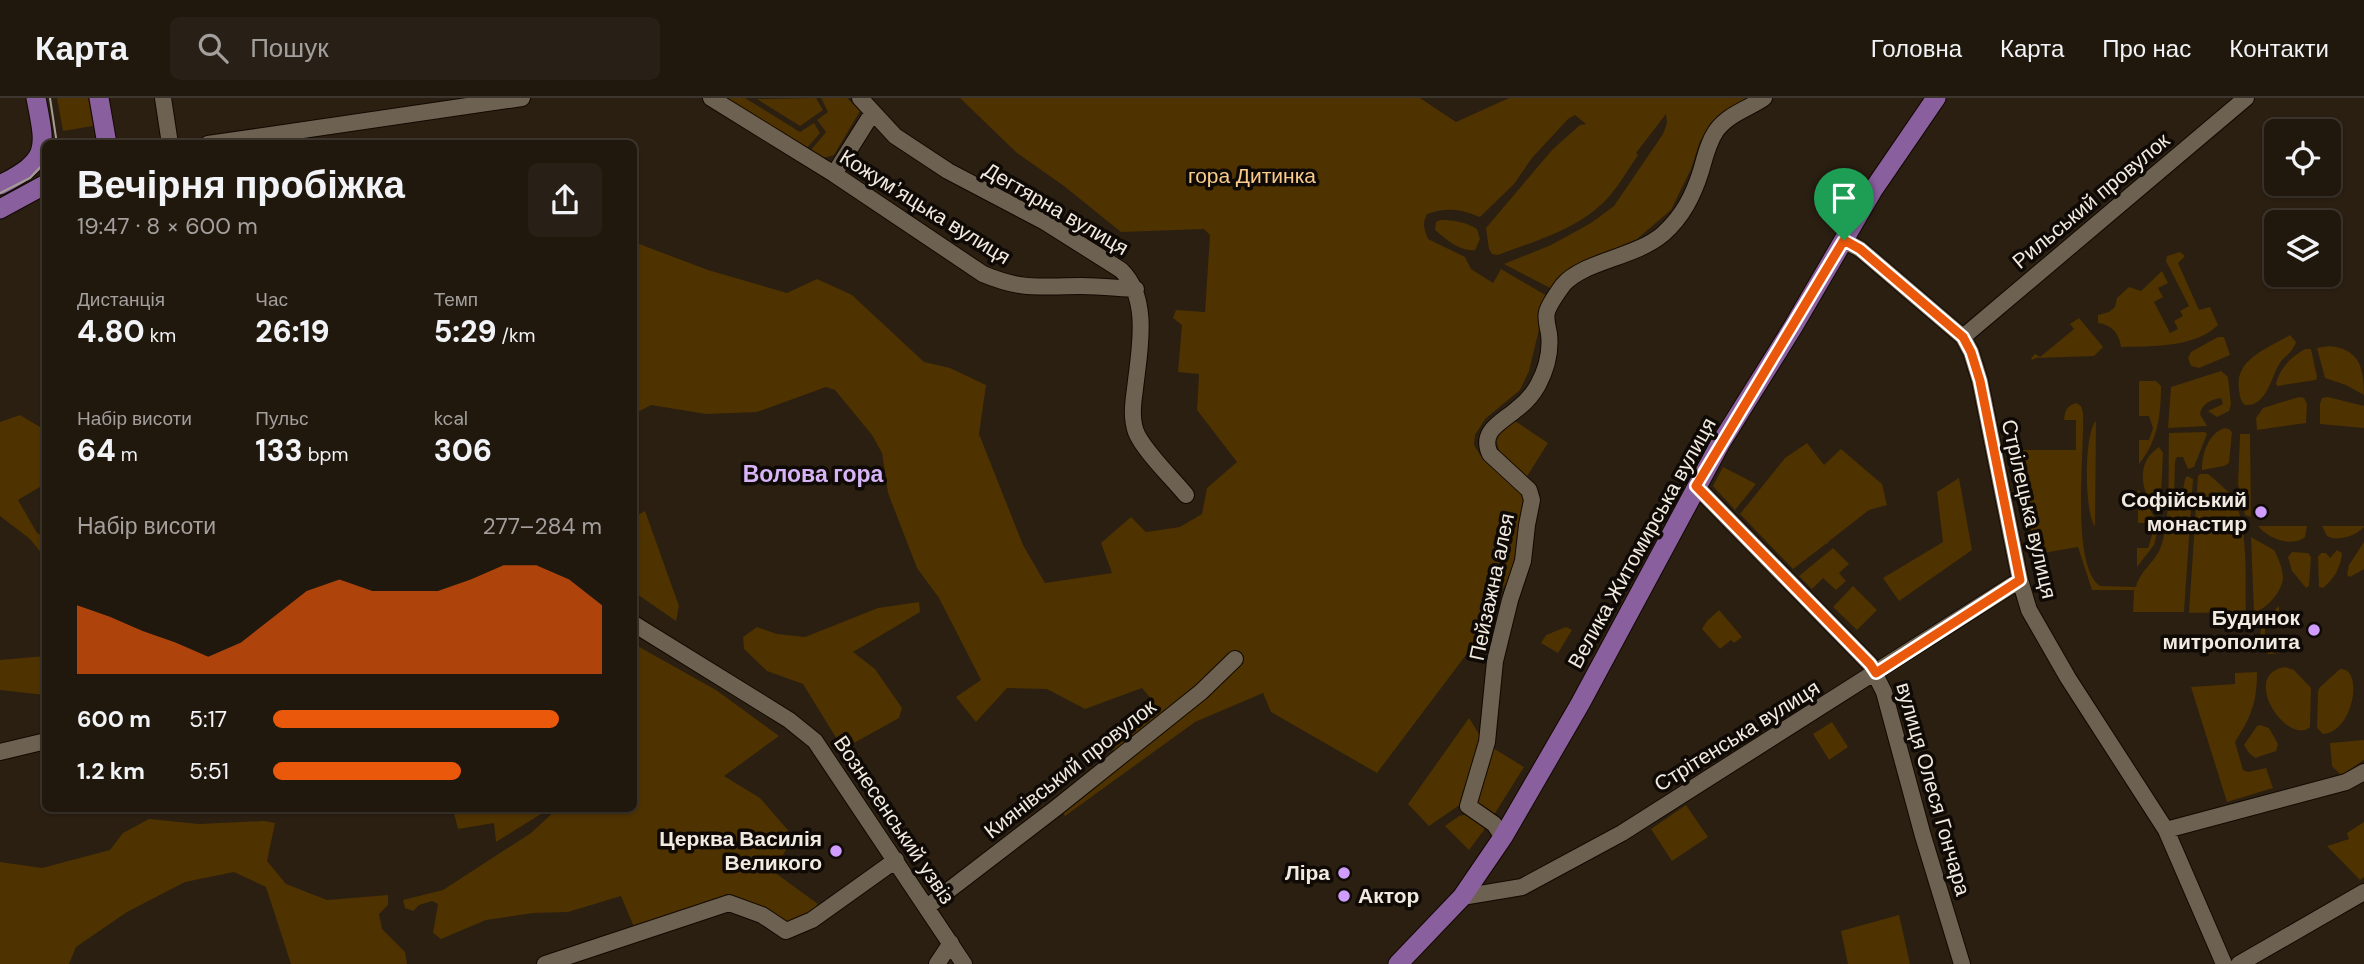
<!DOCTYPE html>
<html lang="uk">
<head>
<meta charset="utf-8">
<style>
	body { margin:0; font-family:"DM Sans",sans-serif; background:#282016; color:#f1f3f6; height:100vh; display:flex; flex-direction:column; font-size:26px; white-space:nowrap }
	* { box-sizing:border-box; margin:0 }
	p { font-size:23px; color:#a29f9d }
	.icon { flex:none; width:38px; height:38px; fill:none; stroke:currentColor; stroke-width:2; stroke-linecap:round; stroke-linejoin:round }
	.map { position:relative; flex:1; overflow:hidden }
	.details { position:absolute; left:42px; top:42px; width:595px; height:672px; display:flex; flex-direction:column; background:#20170d; border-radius:10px; box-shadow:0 2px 5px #0004,0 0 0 2px #3d362e }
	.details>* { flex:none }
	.fabs { position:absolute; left:2264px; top:21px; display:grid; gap:14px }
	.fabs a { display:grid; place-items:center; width:77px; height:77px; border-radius:10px; background:#20170d; box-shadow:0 2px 5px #0004,0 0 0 2px #3d362e; font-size:35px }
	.pin { position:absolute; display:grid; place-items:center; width:60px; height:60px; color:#fff; margin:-72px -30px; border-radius:50% 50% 50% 0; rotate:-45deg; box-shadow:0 0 7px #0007 }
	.pin .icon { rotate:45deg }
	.round { display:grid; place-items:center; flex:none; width:74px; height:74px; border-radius:10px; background:#282016 }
	.summary { display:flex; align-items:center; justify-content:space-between; height:119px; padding:0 35px }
	h1 { font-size:38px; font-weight:800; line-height:52px }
	.stats { display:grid; grid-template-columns:repeat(3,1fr); gap:10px; height:119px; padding:7px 35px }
	.stats div { display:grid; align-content:center }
	.stats b { font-size:30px; font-weight:800 }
	.stats small { font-size:19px; font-weight:400 }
	.stats p { font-size:19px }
	.chart { height:196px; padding:14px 35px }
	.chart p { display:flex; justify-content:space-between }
	.chart svg { width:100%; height:126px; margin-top:7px; fill:#ea580c; opacity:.7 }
	ul { padding:0 35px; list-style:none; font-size:23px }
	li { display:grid; grid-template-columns:112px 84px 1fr; align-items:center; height:52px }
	li i { height:18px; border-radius:9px; background:#ea580c }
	header { display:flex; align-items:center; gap:42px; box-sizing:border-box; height:98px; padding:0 35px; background:#20170d; border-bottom:2px solid #3d362e }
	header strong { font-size:33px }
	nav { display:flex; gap:38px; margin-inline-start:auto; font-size:24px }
	.search { width:490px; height:63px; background:#282016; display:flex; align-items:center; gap:18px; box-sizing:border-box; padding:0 24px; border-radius:10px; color:#a29f9d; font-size:26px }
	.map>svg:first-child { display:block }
	.green { fill:#4e3200 }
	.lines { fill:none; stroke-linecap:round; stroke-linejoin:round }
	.minor-casing { stroke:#120901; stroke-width:18 }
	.major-casing { stroke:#120901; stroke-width:21 }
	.minor { stroke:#6d6151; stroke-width:16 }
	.major { stroke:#8a5f9e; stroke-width:19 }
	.tram { stroke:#a79e93; stroke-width:2 }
	.route-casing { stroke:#fff; stroke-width:14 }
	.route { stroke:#ea580c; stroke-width:9 }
	.poi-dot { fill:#d09dff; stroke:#0f0a05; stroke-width:2.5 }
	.labels { text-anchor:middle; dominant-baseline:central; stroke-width:7; stroke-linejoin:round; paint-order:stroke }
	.park-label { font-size:21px; fill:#f9cc8d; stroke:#0f0a05 }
	.street-label { font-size:21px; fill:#f1eae1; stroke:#0f0a05 }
	.poi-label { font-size:21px; font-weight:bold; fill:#f1eae1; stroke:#0f0a05; text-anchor:end }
	.neighbourhood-label { font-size:23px; font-weight:bold; fill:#d7b4f8; stroke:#0f0a05 }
</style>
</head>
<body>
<header>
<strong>Карта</strong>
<div class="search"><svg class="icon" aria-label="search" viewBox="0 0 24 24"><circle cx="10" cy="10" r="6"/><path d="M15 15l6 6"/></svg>Пошук</div>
<nav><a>Головна</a><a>Карта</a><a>Про нас</a><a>Контакти</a></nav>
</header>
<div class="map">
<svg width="2364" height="866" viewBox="0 0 2364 866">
	<rect width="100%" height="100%" fill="#2a1f11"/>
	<path class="green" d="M57,0H88L93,28L63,33Z
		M726,0H745L800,34L814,25L820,35L807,50Z
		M816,0L823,12L800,28L757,1Z
		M821,0H847L860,13L834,57L823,60L811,52L826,34L817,22L828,14Z
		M960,0H1420L1456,24L1509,0H1748L1713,25L1700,43L1691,71L1671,112L1637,141L1577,166L1550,190L1504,166L1551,147L1591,125L1614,108L1663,36L1667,25L1666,16L1636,55L1638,57C1627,73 1616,93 1602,106C1574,132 1533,144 1498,157L1492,156L1489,151L1486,130L1552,52L1580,27L1586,26L1575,17L1568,21L1532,60L1514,86L1480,119C1461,111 1446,109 1427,116C1422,125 1424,132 1428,141L1465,159L1471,171L1493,185L1501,171L1547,198L1529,273L1520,292L1485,321L1475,337L1474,347L1480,357L1520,388L1527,406L1517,464L1475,545L1377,675L1271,614L1263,595L1195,624L1065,718L1061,712L1120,664L1109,646L1152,602L1142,590L1085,611L1047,591L1007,590L976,624L956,599L981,582L939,500L917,470L888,395L882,355L872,337L835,292L826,289L757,314L706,316L651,307L634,316V144L708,172L787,195L817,181L852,197L924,264L950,270L986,287L979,336L1023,447L1045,485L1112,475L1101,445L1131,419L1146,434L1180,429L1202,416L1207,390L1237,364L1197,312L1199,276L1178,274L1182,227L1173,220L1176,212L1205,214L1210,137L1204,131L1121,134L1064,88L1017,55Z
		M1440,122C1454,122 1466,124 1477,131L1480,141L1475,152C1460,154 1447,142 1435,132L1436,124Z
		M2180,154L2185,158L2178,165L2199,212L2210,209L2218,227C2195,250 2152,248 2121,249C2119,235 2112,227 2098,225V217L2109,214L2115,209L2117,200L2129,189L2141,193L2162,173L2168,185L2158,190L2163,199L2154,204L2170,235L2178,231L2174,223L2183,218L2180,213L2189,208L2166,163L2167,158Z
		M2079,220L2103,249L2094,258L2036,260L2032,262L2031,260L2035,256L2040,259L2074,231L2070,226Z
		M2290,237L2296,244C2293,253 2288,256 2282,262C2271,276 2268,309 2245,307C2240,302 2240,299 2239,292C2234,261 2267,251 2290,237Z
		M2218,239H2224L2230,257L2199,270L2191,268L2188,260L2191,254Z
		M2329,248C2360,251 2364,270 2364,297L2346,287L2325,280L2317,250Z
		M2305,251H2311L2317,279L2316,282L2277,288L2276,285C2281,269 2290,260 2305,251Z
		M2221,273L2228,279L2231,306L2229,313L2217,319L2208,313L2223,306L2221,300C2211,302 2202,305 2200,316L2207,328L2168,330L2171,289Z
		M2139,283H2156L2161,288C2161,317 2158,343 2139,366V342H2149L2153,330L2149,318H2139Z
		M2299,299L2304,300L2307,306L2306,325L2257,332L2256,320L2263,310Z
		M2328,299L2364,308V330L2320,326V306L2322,300Z
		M2076,305L2081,308L2083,315C2085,351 2070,467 2100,488L2136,489C2140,472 2156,464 2161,448C2171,423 2168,364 2169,335L2205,334L2207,336L2194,369L2188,371L2183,359H2177L2175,363L2174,402L2177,404L2181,403L2185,381L2187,378L2193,381L2184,514H2133L2134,492H2092L2078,449L2032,457L2008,356L2019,352H2076V322H2064C2065,312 2067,308 2076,305Z
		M20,317L40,329L45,336V386L18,402L37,435L45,439V460L30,441L0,418V324Z
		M1512,321L1548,345L1526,380C1515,370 1488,350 1499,333C1502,329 1508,324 1512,321Z
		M2096,323L2095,428C2084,415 2084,334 2096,323Z
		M2225,330L2229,331L2232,334L2229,365L2224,368L2202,372C2202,356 2208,335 2225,330Z
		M2240,336H2250L2251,419L2245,417L2238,386Z
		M1807,345L1824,367L1841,351L1882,386L1887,407L1869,412L1828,444V447L1827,445L1793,471L1740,416L1785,360Z
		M2159,349L2163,355L2160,417C2142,398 2133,366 2159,349Z
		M1723,369L1756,386L1735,412L1713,388Z
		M2200,376H2208C2211,378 2231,396 2232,398C2249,426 2245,482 2246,514L2189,515L2198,378Z
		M1959,380L1972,452L1899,503L1883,480L1943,444L1937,394Z
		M2138,391L2159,427L2154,447L2137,469V450H2148L2152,437L2148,425H2138Z
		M645,413L679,508L676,523L634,494V419Z
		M2258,428H2307L2305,439C2292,450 2267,440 2258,428Z
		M2322,428H2364V429C2356,438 2337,444 2327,438Z
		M2251,439L2274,452C2278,459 2283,471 2283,480C2282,494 2267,510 2254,515Z
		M2364,444V471L2350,479L2347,477L2349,467Z
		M1833,450L1849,466L1839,475L1846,483L1836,492L1823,480L1812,491L1799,478Z
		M2337,452L2342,455C2341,469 2334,481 2323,490L2319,489L2318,459L2321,455H2326L2330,460Z
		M2292,454L2308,455L2311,459L2309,488L2306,490L2292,473L2288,459Z
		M1853,488L1877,512L1857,532L1833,509Z
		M919,504L920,514L853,554L875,571L902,610L899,620L843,651L803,586L767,573L744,551L743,539L757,529L777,536L805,539L878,510Z
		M2279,508V525L2265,526V539L2286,540C2285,550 2280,557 2268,556L2260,544L2261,525Z
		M1719,512L1742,539L1734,545L1731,542L1720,551L1702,531L1707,523Z
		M1566,529L1572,532L1558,555L1541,545L1546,537Z
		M634,546L716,592L779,638L724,678L760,700L793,738L774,774L818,806L807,819L787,826L749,804L727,796L684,814L634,829L621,798L568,814L533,815L486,822L441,841L433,835L438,806L432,803L419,807L413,813L405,810L403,802L443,792L531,735L557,711L634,710Z
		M45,558V597L0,592V562Z
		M2285,569L2294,572L2311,590L2310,629C2287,649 2239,576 2285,569Z
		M2340,571C2364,569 2354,634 2323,636L2317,630L2318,594L2319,590Z
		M2257,574C2257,605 2251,619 2235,644L2243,672L2248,674L2266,670L2273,690L2227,704L2191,589L2235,586V575Z
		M1469,620L1482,641L1461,706L1429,728L1408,706Z
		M1832,624L1848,649L1829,662L1813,636Z
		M2260,627L2269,630L2278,646L2276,653L2255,660L2249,655L2244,647L2257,628Z
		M2364,642V662L2341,677L2332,668L2330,645Z
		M1488,647L1524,669L1492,720L1474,706Z
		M1686,707L1708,739L1672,763L1651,731Z
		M453,711V710L549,711L496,744L494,725L458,731Z
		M1468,716L1487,728L1469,752L1445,728L1459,718Z
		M149,721L199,726L264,723L275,725L267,763L286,786L327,802L388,797V807L379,816L382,831L405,854L407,866H291L266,789L234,774L185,784L127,814L76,849L69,866H0V764L42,770L110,752L123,735Z
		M2364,724V779L2360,782L2327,748L2349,741L2347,735Z
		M1899,817L1910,866H1848L1841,833Z"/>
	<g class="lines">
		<defs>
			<path id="minor" d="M163,0L170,46
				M711,0L834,76L983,176C1024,193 1039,188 1081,188C1099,188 1117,190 1136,191
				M860,0L895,38L948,73L1045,124L1121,172C1151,201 1139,254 1135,291C1133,305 1131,320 1136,334C1143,352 1173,381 1186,397
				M208,46L522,0
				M834,76L873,14
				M1844,143L1860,151L1963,239L1971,254L1980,283L2020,482L2029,512L2068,580L2166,732L2224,866
				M1963,239L2246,0
				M1696,388L1870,566L1884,594L1923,738L1962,866
				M634,526L789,622L815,643L964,866
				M0,654L46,643
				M2166,732L2346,684L2364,674
				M1503,739L1494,726L1468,708L1487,644L1495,563L1510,502L1523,463L1527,427L1532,402L1529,392L1490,356C1479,333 1502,324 1517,311C1525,305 1533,296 1538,287C1546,272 1551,253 1549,236C1548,229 1545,221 1547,214C1549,206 1558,194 1563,187C1583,163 1635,160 1663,136C1683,118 1693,98 1701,73C1705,59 1708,45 1716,33C1728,16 1748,11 1764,0
				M1462,799L1522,789L1622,735L2020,482
				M927,809L1056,710L1201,594L1235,561
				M545,866L729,805L762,817L786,833L812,822L896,762
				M937,866L951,845
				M2239,866L2364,794"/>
			<path id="major" d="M99,0L107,46
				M0,87C50,62 46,51 36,0
				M0,111L46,86
				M1398,866L1462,799L1503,739L1580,606L1720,346L1793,229L1873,92L1936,0"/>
		</defs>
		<use href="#minor" class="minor-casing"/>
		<use href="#major" class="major-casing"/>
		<use href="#minor" class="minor"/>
		<use href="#major" class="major"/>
		<path class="tram" d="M50,0L57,46
			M0,95L30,80L46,63"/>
	</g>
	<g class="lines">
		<defs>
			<path id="route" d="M1844,142L1860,151L1963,239L1971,254L1980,283L2020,482L1876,575L1870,566L1696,388Z"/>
		</defs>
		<use href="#route" class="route-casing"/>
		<use href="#route" class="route"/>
	</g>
	<g class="poi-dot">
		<circle cx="2261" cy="414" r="7"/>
		<circle cx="2314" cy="532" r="7"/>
		<circle cx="836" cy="753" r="7"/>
		<circle cx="1344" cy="775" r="7"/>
		<circle cx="1344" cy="798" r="7"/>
	</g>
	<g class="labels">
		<g class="park-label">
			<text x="1252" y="78">гора Дитинка</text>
		</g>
		<g class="street-label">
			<text transform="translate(2091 103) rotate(-40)">Рильський провулок</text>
			<text transform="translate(925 109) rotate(32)">Кожумʼяцька вулиця</text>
			<text transform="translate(1056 111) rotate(30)">Дегтярна вулиця</text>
			<text transform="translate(2029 411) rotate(77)">Стрілецька вулиця</text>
			<text transform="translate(1642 445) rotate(-61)">Велика Житомирська вулиця</text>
			<text transform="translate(1492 489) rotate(-78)">Пейзажна алея</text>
			<text transform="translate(1737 638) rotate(-32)">Стрітенська вулиця</text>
			<text transform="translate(1070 671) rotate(-38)">Киянівський провулок</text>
			<text transform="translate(1933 691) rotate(74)">вулиця Олеся Гончара</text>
			<text transform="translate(894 722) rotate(56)">Вознесенський узвіз</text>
		</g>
		<g class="poi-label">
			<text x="2247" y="402">Софійський<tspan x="2247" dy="24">монастир</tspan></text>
			<text x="2300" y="520">Будинок<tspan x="2300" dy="24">митрополита</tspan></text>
			<text x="822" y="741">Церква Василія<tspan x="822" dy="24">Великого</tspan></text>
			<text x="1330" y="775">Ліра</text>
			<text x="1358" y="798" text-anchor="start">Актор</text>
		</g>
		<g class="neighbourhood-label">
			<text x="813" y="376">Волова гора</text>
		</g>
	</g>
</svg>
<div class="fabs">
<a><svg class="icon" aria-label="locate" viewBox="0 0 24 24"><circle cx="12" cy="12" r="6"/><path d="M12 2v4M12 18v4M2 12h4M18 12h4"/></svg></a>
<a><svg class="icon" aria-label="layers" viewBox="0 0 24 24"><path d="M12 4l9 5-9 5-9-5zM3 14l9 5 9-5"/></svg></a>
</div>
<div class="pin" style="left:1844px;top:142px;background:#1e9e55"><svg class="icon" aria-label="arrive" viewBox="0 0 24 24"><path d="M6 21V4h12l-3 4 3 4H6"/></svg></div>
<section class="details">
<div class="summary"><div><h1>Вечірня пробіжка</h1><p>19:47 · 8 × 600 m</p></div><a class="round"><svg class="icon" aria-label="share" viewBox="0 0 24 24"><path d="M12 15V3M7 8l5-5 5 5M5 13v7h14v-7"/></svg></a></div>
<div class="stats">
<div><p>Дистанція</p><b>4.80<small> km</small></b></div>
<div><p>Час</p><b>26:19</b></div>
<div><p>Темп</p><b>5:29<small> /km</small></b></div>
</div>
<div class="stats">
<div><p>Набір висоти</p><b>64<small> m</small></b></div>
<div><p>Пульс</p><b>133<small> bpm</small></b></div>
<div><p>kcal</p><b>306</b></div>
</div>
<div class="chart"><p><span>Набір висоти</span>277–284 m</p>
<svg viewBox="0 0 160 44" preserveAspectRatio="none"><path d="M0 44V20L10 24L20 29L30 33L40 38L50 33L60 24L70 15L80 11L90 15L100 15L110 15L120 11L130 6L140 6L150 11L160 20V44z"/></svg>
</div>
<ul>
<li><b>600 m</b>5:17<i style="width:87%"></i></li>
<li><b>1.2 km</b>5:51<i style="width:57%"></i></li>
</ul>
</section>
</div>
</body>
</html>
